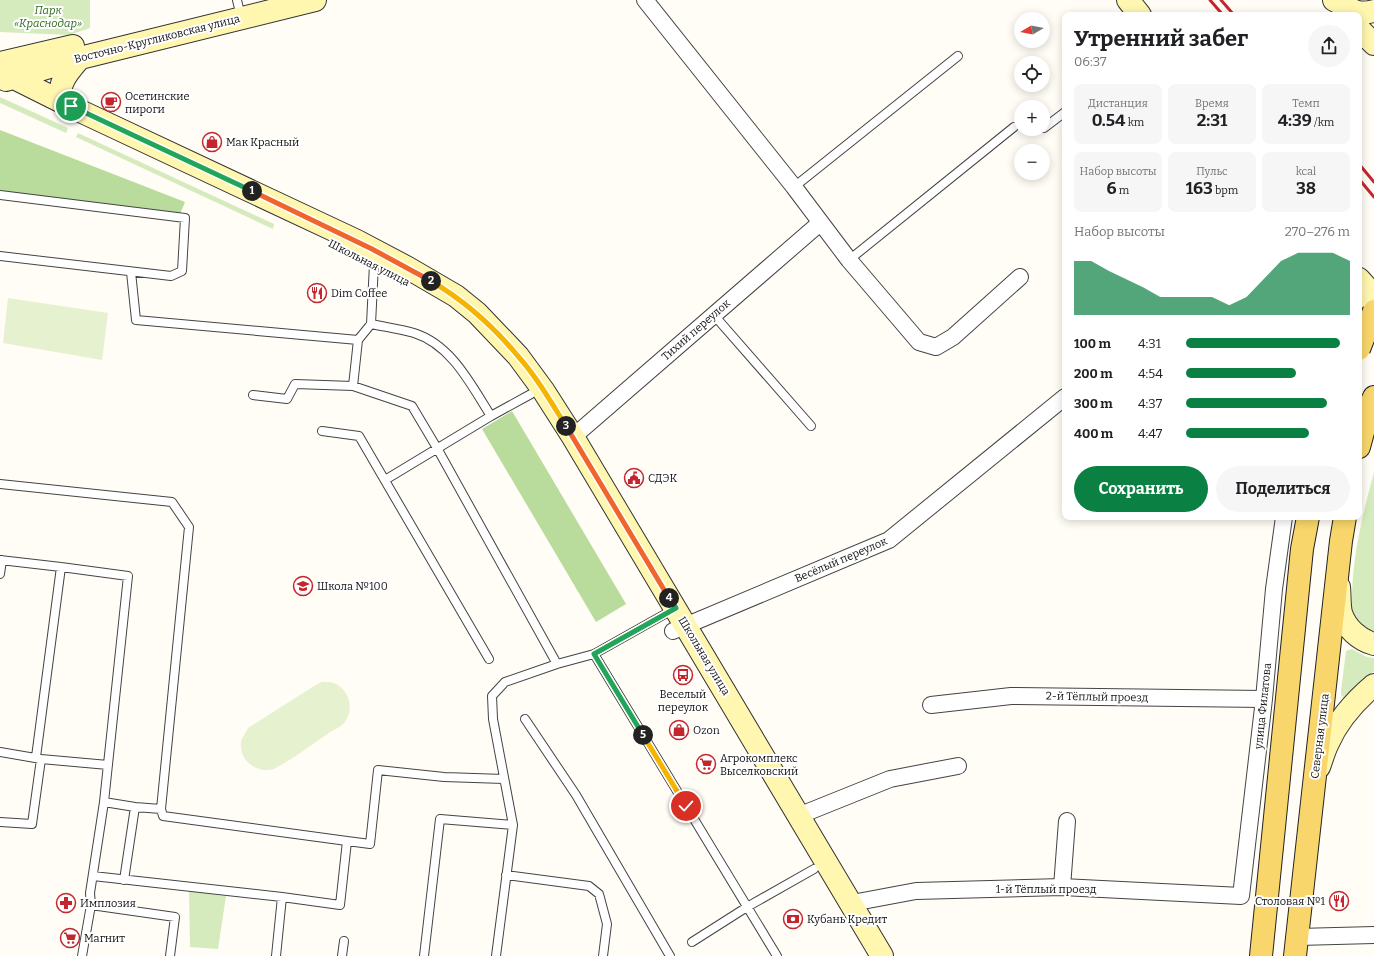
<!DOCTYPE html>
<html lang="ru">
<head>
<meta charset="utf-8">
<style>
	body { margin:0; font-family:Bitter,serif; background:#f6f6f6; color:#202124; height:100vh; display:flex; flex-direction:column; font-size:15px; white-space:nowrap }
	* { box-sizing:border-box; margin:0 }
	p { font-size:13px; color:#757577 }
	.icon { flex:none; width:22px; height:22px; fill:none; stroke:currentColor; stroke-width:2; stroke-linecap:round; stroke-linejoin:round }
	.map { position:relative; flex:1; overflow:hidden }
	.sheet { position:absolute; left:1062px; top:12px; width:300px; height:508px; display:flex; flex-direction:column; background:#fff; border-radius:8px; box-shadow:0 2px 10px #0003 }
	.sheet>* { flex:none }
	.needle { width:26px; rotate:260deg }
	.fabs { position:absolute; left:1014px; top:12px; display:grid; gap:8px }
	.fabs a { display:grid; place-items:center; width:36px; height:36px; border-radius:50%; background:#fff; box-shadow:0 2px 10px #0003; font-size:20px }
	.pin { position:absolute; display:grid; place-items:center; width:34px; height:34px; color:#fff; margin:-17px; border:2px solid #fff; border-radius:50%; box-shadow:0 1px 4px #0007 }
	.km { position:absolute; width:20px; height:20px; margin:-10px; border-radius:50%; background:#222; color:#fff; font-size:11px; line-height:20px; text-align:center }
	.round { display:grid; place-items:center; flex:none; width:42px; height:42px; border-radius:21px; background:#f6f6f6 }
	.headline { display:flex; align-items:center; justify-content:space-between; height:68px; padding:0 12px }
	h1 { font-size:22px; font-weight:700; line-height:30px }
	.stats { display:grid; grid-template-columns:repeat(3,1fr); gap:6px; height:68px; padding:4px 12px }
	.stats div { display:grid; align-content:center; border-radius:8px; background:#f6f6f6; text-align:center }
	.stats b { font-size:17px; font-weight:700 }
	.stats small { font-size:11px; font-weight:400 }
	.stats p { font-size:11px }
	.chart { height:112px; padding:8px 12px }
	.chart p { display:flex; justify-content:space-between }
	.chart svg { width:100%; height:72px; margin-top:4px; fill:#0b8043; opacity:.7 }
	.button { display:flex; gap:8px; margin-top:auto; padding:8px 12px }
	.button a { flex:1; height:46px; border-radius:24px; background:#0b8043; color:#fff; font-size:16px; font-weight:700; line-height:46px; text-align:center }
	.button a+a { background:#f6f6f6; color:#202124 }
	ul { padding:0 12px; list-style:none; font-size:13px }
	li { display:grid; grid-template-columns:64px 48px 1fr; align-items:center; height:30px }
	li i { height:10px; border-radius:5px; background:#0b8043 }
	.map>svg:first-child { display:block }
	.green { fill:#d5ebbd }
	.forest { fill:#b9dc9c }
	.pitch { fill:#e6f2cf }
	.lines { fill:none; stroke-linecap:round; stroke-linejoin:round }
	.service-casing { stroke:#444; stroke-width:10 }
	.minor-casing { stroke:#444; stroke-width:18 }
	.secondary-casing { stroke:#333; stroke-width:24 }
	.primary-casing { stroke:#222; stroke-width:24 }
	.service { stroke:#fff; stroke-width:8 }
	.minor { stroke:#fff; stroke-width:16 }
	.secondary { stroke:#fff6b0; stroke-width:22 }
	.primary { stroke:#f9d66b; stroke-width:22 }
	.rail { stroke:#c4262e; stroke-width:3 }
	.primary-bridge-casing { stroke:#222; stroke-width:24; stroke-linecap:butt }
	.primary-bridge { stroke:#f9d66b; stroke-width:22 }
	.split-1-casing { stroke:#fff; stroke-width:8 }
	.split-2-casing { stroke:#fff; stroke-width:8 }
	.split-3-casing { stroke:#fff; stroke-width:8 }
	.split-4-casing { stroke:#fff; stroke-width:8 }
	.split-5-casing { stroke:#fff; stroke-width:8 }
	.split-6-casing { stroke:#fff; stroke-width:8 }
	.split-1 { stroke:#22a559; stroke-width:5 }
	.split-2 { stroke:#f0652b; stroke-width:5 }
	.split-3 { stroke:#f5b400; stroke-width:5 }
	.split-4 { stroke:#f0652b; stroke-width:5 }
	.split-5 { stroke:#22a559; stroke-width:5 }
	.split-6 { stroke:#f5b400; stroke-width:5 }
	.labels { text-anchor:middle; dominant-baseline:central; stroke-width:4; stroke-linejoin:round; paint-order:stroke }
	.park-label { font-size:11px; font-style:italic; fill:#2f6b1f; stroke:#fff }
	.street-label { font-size:11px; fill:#111; stroke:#fff }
	.poi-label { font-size:11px; fill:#111; stroke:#fff; text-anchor:start }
</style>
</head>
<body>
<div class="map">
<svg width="1374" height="956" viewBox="0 0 1374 956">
	<rect width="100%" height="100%" fill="#fffdf5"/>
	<path class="green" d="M0,0H90V28L69,35L0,32Z
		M0,97L68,128L66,133L0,103Z
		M78,133L274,224L273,229L76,137Z
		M1374,472V632C1367,631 1356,622 1353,615C1351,611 1352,604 1352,600C1352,557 1363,513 1374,472Z
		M1352,649L1367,657L1374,658V671L1347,697L1344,698L1341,695V691L1346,651Z
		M189,891L226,896L218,949L190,947Z"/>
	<path class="forest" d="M0,130L185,202L180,214L0,191Z
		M512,411L626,604L596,622L482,429Z"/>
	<path class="pitch" d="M8,298L108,313L102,360L3,343Z
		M321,682C331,681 340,684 345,692C352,702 351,715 344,723C341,727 333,730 329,733C311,745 293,759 274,769C257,774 239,761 241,742C242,737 246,733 248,728L314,686Z"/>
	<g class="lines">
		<defs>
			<path id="service" d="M237,0L241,17
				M1044,128L1065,112
				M794,187L958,56
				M0,195L185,218L182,271L171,276L0,256
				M849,260L1014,127
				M131,272L136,320L358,340L353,386
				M713,314L811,426
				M371,324C385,327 400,329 414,333C452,345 471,385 491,416
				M358,340L371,324L374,264
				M253,395L287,399L295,384L353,386L412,406L437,448L557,664L594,654L674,609
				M322,431L359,436L489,659
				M385,480L491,416L531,394
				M0,484L172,502L189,527L161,809
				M0,560L61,567L128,576L104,802L90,893L91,905L82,956
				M0,574L2,560
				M594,654L777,956
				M525,719L576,795L670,956
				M0,752L41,759L108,765
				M36,757L61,567
				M0,822L32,824L41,759
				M513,825L493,719L492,696L505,682L557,664
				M347,841L370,844L378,770L444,777L504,779
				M506,875L589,886L599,894L607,924L603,956
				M93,876L282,897L340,905L347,841L163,816L161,809L135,807L104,802
				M124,880L135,807
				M91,905L175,917L170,956
				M692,942L747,907L814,869
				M276,956L282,897
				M342,956L344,941
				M424,956L440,819L513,825L496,956"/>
			<path id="minor" d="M645,0L794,187L849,260L919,342L936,347L953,337L1020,277
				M573,437L820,223
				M673,631L889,540L1065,397
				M931,705L1011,696L1264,699
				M798,816L890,779L958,766
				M1062,887L1067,821
				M852,903L916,891L1062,887L1241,896L1264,699L1274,589L1284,517
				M1298,937L1374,935"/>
			<path id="secondary" d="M1128,0L1140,15
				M1334,0C1349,8 1356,16 1374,11
				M1359,29L1374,44
				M0,63L73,46
				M0,71L78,110L357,241L408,268L456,296L477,313L518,356L543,390L573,437L882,956
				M6,80L80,58L315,0
				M71,106C49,91 68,72 80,58
				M1359,279L1374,296
				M1359,298L1374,316
				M1339,587C1340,595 1339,605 1341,613C1346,628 1359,640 1374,644
				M1319,767C1322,759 1324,751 1328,743C1338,720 1355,701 1374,685"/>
			<path id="primary" d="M1359,447L1370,406L1374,397
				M1261,956L1302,549L1308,517
				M1295,956L1341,541L1345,517"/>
		</defs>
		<use href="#service" class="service-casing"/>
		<use href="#minor" class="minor-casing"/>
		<use href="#secondary" class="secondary-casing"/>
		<use href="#primary" class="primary-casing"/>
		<use href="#service" class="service"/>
		<use href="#minor" class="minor"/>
		<use href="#secondary" class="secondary"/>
		<use href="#primary" class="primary"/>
		<path class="rail" d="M1210,0L1223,15
			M1221,0L1234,15
			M1359,164L1374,182
			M1359,179L1374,197"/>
		<defs>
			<path id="primary-bridge" d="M1359,349L1374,311"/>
		</defs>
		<use href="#primary-bridge" class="primary-bridge-casing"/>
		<use href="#primary-bridge" class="primary-bridge"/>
	</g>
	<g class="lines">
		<defs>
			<path id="split-1" d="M71,106L252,191"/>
			<path id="split-2" d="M252,191L372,249L431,281"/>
			<path id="split-3" d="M431,281C465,301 492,325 517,355C536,376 551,402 566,426"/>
			<path id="split-4" d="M566,426L669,598"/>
			<path id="split-5" d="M643,735L594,654L676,608L669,598"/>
			<path id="split-6" d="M643,735L686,806"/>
		</defs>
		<use href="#split-1" class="split-1-casing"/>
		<use href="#split-2" class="split-2-casing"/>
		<use href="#split-3" class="split-3-casing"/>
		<use href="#split-4" class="split-4-casing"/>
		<use href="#split-5" class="split-5-casing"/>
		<use href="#split-6" class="split-6-casing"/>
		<use href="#split-1" class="split-1"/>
		<use href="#split-2" class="split-2"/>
		<use href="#split-3" class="split-3"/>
		<use href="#split-4" class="split-4"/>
		<use href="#split-5" class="split-5"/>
		<use href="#split-6" class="split-6"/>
	</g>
	<defs>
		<symbol id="cafe-ring" viewBox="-11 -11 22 22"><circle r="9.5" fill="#fff" stroke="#c4262e" stroke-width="1.5"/><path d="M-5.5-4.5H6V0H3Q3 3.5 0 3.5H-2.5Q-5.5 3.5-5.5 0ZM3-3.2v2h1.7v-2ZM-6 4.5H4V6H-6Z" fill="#c4262e"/></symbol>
		<symbol id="shop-ring" viewBox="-11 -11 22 22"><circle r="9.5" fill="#fff" stroke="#c4262e" stroke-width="1.5"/><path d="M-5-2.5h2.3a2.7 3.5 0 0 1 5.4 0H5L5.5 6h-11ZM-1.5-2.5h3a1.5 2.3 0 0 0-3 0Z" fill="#c4262e"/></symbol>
		<symbol id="restaurant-ring" viewBox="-11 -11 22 22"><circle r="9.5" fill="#fff" stroke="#c4262e" stroke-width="1.5"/><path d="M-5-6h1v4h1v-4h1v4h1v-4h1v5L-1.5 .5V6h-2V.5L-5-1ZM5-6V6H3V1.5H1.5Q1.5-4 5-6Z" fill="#c4262e"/></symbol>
		<symbol id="civic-ring" viewBox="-11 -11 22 22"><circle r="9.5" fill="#fff" stroke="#c4262e" stroke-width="1.5"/><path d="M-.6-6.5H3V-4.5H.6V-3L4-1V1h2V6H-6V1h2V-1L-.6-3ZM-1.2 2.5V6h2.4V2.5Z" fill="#c4262e"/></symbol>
		<symbol id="school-ring" viewBox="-11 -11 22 22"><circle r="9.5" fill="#fff" stroke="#c4262e" stroke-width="1.5"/><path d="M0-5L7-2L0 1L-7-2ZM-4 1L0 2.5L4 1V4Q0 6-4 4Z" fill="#c4262e"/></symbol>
		<symbol id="bus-ring" viewBox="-11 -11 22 22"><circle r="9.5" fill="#fff" stroke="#c4262e" stroke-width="1.5"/><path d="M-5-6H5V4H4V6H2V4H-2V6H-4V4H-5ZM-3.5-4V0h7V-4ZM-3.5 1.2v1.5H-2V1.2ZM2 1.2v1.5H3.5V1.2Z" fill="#c4262e"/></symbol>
		<symbol id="supermarket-ring" viewBox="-11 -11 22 22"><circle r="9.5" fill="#fff" stroke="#c4262e" stroke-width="1.5"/><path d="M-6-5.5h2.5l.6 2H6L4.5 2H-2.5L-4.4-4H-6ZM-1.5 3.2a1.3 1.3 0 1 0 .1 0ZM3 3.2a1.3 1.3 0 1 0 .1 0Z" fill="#c4262e"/></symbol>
		<symbol id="pharmacy-ring" viewBox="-11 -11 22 22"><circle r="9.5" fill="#fff" stroke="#c4262e" stroke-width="1.5"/><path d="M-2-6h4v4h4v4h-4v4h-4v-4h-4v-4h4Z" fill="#c4262e"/></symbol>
		<symbol id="bank-ring" viewBox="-11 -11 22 22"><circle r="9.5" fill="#fff" stroke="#c4262e" stroke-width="1.5"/><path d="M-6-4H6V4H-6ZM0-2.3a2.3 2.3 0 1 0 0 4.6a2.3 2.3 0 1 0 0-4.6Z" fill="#c4262e"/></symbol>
	</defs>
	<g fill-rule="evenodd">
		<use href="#cafe-ring" x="100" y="91" width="22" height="22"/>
		<use href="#shop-ring" x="201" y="131" width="22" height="22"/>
		<use href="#restaurant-ring" x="306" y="282" width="22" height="22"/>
		<use href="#civic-ring" x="623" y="467" width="22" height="22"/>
		<use href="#school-ring" x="292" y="575" width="22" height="22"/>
		<use href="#bus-ring" x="672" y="664" width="22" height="22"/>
		<use href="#shop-ring" x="668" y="719" width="22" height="22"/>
		<use href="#supermarket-ring" x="695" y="753" width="22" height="22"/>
		<use href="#restaurant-ring" x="1328" y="890" width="22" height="22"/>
		<use href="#pharmacy-ring" x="55" y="892" width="22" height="22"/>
		<use href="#bank-ring" x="782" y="908" width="22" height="22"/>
		<use href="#supermarket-ring" x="59" y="927" width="22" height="22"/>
	</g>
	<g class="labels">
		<g class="park-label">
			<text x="48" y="10">Парк<tspan x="48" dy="13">«Краснодар»</tspan></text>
		</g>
		<g class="street-label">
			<text transform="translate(157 39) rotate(-14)">Восточно-Кругликовская улица</text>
			<text transform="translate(369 263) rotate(27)">Школьная улица</text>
			<text transform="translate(696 330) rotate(-41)">Тихий переулок</text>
			<text transform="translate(841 560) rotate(-23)">Весёлый переулок</text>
			<text transform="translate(704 656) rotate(59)">Школьная улица</text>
			<text transform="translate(1097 697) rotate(1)">2-й Тёплый проезд</text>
			<text transform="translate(1263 706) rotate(-84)">улица Филатова</text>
			<text transform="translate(1320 736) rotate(-83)">Северная улица</text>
			<text x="1046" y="889">1-й Тёплый проезд</text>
		</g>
		<g class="poi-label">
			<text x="125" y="96">Осетинские<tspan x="125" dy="13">пироги</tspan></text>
			<text x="226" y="142">Мак Красный</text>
			<text x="331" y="293">Dim Coffee</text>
			<text x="648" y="478">СДЭК</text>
			<text x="317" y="586">Школа №100</text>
			<text x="683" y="694" text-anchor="middle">Веселый<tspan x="683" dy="13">переулок</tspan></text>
			<text x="693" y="730">Ozon</text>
			<text x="720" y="758">Агрокомплекс<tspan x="720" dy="13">Выселковский</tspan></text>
			<text x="1325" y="901" text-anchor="end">Столовая №1</text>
			<text x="80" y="903">Имплозия</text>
			<text x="807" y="919">Кубань Кредит</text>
			<text x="84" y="938">Магнит</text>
		</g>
	</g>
</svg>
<div class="fabs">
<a><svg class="needle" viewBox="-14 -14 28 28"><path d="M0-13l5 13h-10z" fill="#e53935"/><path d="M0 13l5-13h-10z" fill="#757577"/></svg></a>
<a><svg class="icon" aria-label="locate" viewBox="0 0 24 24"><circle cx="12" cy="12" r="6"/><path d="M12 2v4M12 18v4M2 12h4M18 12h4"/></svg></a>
<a>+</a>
<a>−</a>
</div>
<div class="pin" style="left:71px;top:106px;background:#1e9e55"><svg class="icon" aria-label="arrive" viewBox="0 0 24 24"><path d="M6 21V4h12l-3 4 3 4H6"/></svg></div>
<div class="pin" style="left:686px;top:806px;background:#d93025"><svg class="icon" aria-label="check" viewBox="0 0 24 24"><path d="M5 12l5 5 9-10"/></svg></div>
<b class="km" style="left:252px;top:191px">1</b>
<b class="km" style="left:431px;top:281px">2</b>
<b class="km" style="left:566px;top:426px">3</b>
<b class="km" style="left:669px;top:598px">4</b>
<b class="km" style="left:643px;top:735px">5</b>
<section class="sheet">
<div class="headline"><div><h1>Утренний забег</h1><p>06:37</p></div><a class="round"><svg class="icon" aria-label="share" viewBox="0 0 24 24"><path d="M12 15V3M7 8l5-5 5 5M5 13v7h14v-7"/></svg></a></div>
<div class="stats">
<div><p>Дистанция</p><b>0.54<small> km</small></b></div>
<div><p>Время</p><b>2:31</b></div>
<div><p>Темп</p><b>4:39<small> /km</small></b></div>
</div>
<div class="stats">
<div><p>Набор высоты</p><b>6<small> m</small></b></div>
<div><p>Пульс</p><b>163<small> bpm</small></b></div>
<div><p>kcal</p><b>38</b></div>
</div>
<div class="chart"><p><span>Набор высоты</span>270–276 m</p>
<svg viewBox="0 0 160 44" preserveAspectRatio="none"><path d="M0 44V11L10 11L20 17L30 22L40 27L50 33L60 33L70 33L80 33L90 38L100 33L110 22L120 11L130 6L140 6L150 6L160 11V44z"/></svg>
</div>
<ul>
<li><b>100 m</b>4:31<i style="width:94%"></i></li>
<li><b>200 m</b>4:54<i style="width:67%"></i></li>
<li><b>300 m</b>4:37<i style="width:86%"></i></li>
<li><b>400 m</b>4:47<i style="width:75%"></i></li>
</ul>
<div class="button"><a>Сохранить</a><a>Поделиться</a></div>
</section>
</div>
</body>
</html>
